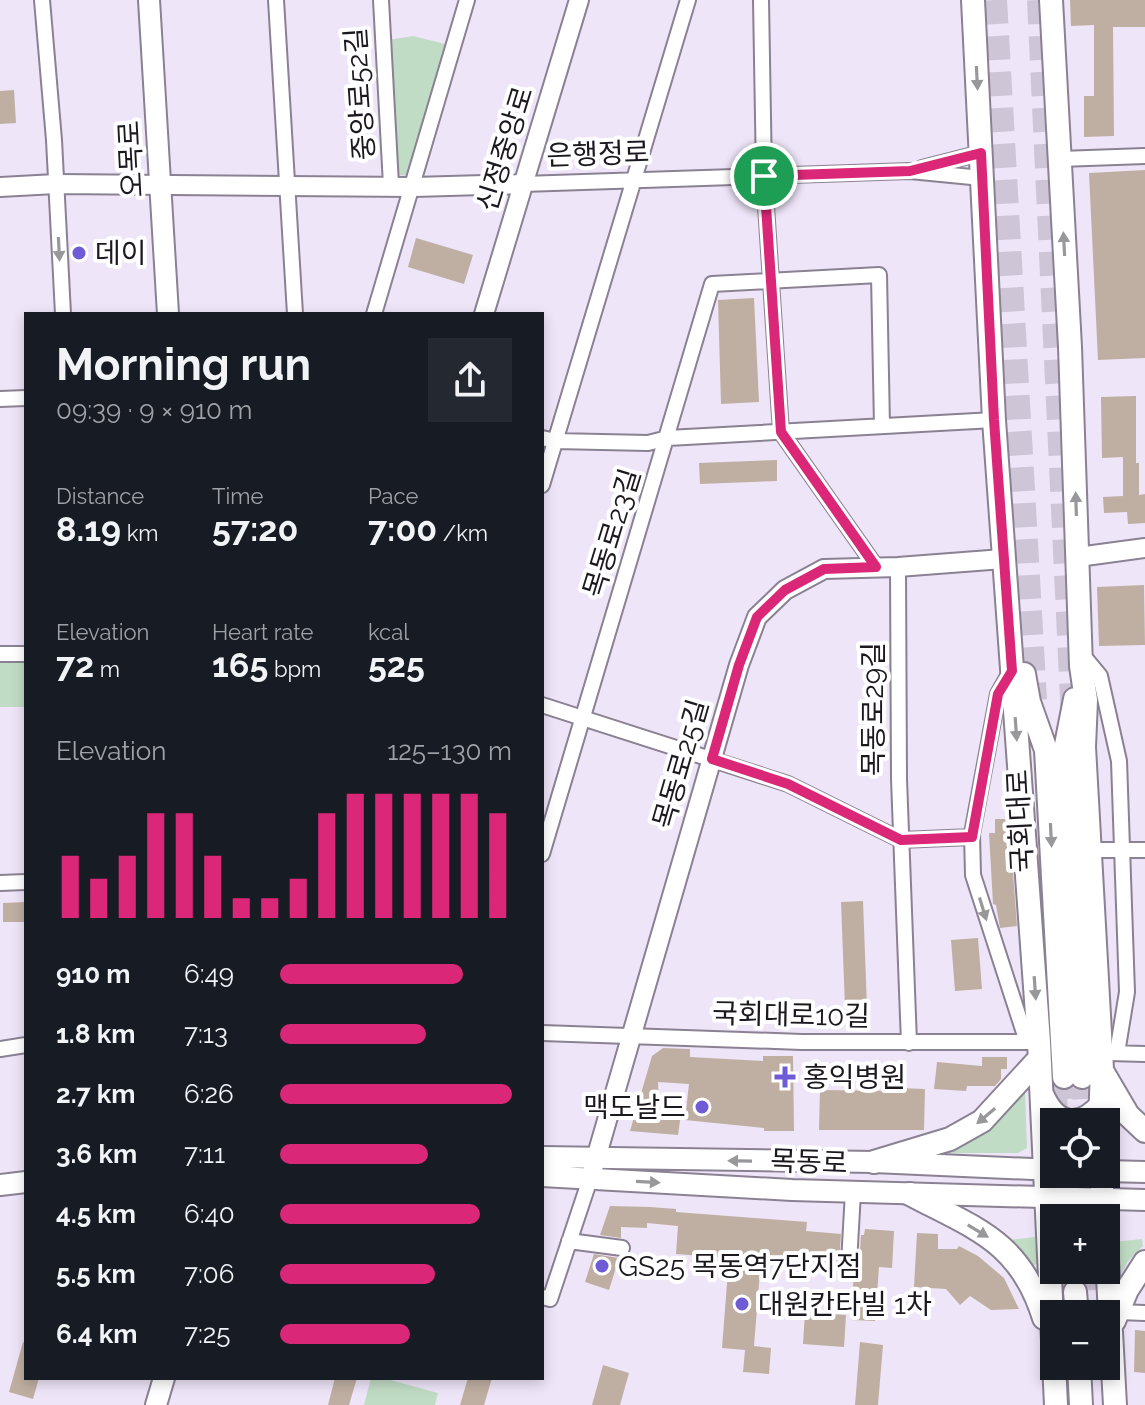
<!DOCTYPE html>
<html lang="en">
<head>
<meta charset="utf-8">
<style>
	body { margin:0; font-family:Raleway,"Noto Sans KR",sans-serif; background:#242831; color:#f1f3f6; height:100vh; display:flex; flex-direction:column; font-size:30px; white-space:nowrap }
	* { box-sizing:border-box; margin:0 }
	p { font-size:26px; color:#9ea1a6 }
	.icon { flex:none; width:44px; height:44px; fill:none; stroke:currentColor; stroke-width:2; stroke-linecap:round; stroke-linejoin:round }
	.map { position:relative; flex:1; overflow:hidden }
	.sheet { position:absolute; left:24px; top:312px; width:520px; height:1068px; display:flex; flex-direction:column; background:#171b24; border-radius:0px; box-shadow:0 4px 12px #0003 }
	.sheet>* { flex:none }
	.tools { position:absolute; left:1040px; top:1108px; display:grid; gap:16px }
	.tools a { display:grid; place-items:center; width:80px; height:80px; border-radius:0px; background:#171b24; box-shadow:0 4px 12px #0003; font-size:40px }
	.pin { position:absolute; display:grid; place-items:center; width:68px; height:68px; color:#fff; margin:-34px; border:4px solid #fff; border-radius:50%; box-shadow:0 2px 8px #0007 }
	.round { display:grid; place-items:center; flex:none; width:84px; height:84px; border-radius:0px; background:#242831 }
	.summary { display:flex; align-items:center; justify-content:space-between; height:136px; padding:0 32px }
	h1 { font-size:44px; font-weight:700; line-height:60px }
	.figures { display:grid; grid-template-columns:repeat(3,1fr); gap:12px; height:136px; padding:8px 32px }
	.figures div { display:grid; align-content:center }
	.figures b { font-size:34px; font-weight:700 }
	.figures small { font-size:22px; font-weight:400 }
	.figures p { font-size:22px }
	.chart { height:224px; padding:16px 32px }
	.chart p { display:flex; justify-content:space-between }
	.chart svg { width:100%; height:144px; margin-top:8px; stroke:#db2777; stroke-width:6 }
	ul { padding:0 32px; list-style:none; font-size:26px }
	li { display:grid; grid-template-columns:128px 96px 1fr; align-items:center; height:60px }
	li i { height:20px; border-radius:10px; background:#db2777 }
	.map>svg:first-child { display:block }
	.green { fill:#c1dcc5 }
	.building { fill:#bfafa2 }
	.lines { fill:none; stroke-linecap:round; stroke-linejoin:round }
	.primary-tunnel { stroke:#cec6d7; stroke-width:22; stroke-dasharray:22 11; stroke-linecap:butt }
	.trunk-tunnel { stroke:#cec6d7; stroke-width:24; stroke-dasharray:24 12; stroke-linecap:butt }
	.minor-casing { stroke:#8a8192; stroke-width:18 }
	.tertiary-casing { stroke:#8a8192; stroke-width:22 }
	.secondary-casing { stroke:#8a8192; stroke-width:24 }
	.primary-casing { stroke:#8a8192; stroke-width:26 }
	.minor { stroke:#fff; stroke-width:14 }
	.tertiary { stroke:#fff; stroke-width:18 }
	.secondary { stroke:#fff; stroke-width:20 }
	.primary { stroke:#fff; stroke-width:22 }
	.oneway { fill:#98979a }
	.route-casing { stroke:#fff; stroke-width:16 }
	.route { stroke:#db2777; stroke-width:10 }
	.poi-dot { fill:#6f5bd5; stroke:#fff; stroke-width:3 }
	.labels { text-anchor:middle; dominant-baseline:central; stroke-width:8; stroke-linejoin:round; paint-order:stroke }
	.street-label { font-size:28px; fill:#1b181f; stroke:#fff }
	.poi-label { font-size:28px; fill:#1b181f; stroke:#fff; text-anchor:start }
</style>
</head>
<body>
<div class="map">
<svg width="1145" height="1405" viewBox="0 0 1145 1405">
	<rect width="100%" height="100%" fill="#eee5f8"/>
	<path class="green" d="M413,36L445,44L409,175H399L388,40Z
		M26,661V707H0V662Z
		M1025,1092L1027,1148L1018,1153H947L946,1148L1017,1094Z
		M1035,1237L1038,1264L1032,1265L1009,1240Z
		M1142,1239L1143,1246L1128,1261L1116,1284L1113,1242Z
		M1064,1270H1097L1098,1282L1063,1285Z
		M371,1378H383L438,1393L435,1405H364Z"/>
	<path class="building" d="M1070,0H1145V27H1113L1114,136L1084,137V96H1094V25L1071,26Z
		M14,90L16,123L0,124V91Z
		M1145,170V358L1098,360L1089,173Z
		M416,238L473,255L464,284L408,267Z
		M754,298L759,402L721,404L718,300Z
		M1136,396V463H1139V495L1145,494V523L1128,524L1127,512L1104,513L1103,497L1123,496V457L1102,458L1101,397Z
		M777,460V481L700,484L699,463Z
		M1144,585L1145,645L1099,646L1097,587Z
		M995,819H1009L1017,926L1000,928L996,905L993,904L989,833H995Z
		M863,901L867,1007H845L841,902Z
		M26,902V922H3V903Z
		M978,938L982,989L955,991L951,940Z
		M663,1048L690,1049V1057L763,1061V1056H793L794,1131H764V1128L685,1120L689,1084L658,1082L659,1113L681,1114L678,1135L630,1131L652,1056Z
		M982,1057H1007V1069H1001V1079L995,1086H967L966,1091L934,1089L937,1062L982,1066Z
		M898,1088L925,1089L924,1130H819L820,1090L898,1091Z
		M610,1206L650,1207L676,1209V1212L807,1222L806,1231L841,1234L839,1263L761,1259L754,1346L771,1348L769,1374L743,1372L745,1350L722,1348L729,1258L676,1254L678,1226L647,1223V1228L621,1227V1238L600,1235Z
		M865,1229L894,1231L892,1268L879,1267L875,1321L851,1320L854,1272L859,1264L861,1235H864Z
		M917,1233L938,1234V1249H957L959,1246L978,1256L1004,1278L1019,1309L991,1310L970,1296L960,1305L946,1289L914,1287Z
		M594,1254L619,1258L609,1290L585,1282Z
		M805,1312L846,1315L844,1347L803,1344Z
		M1135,1330L1145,1331V1373L1134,1372Z
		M23,1342L26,1343V1378H39L33,1399L9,1392Z
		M860,1342L883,1345L878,1405H855Z
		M603,1365L629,1373L620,1405H592Z
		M335,1378H357L349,1405H328Z
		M468,1378H492L484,1405H460Z"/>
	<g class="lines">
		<path class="primary-tunnel" d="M1064,1077L1066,1122
			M1082,1077L1085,1122
			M1069,1174L1071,1218
			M1088,1174L1090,1218
			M1074,1270L1075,1292
			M1093,1270L1094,1290"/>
		<path class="trunk-tunnel" d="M995,0L1035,700
			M1039,0L1073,720
			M1054,1053L1056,1122
			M1059,1174L1060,1218
			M1062,1270L1064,1314
			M1067,1366L1070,1405"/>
		<defs>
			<path id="minor" d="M42,0L54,140L63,314
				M276,0L295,314
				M381,0L391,185
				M761,0L764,176L781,432L876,567
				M1060,159L1145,156
				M922,168L981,153
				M523,184L910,171L982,178
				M374,314L467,0
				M0,399L26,398
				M542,438L555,441L648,443L668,438L994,420
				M542,485L688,0
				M898,567L899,779L909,1043
				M1081,653L1100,676L1119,761L1127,992L1117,1053
				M0,654H26
				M1011,671L998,694L972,834L973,875L1027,1042
				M542,705L788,784L901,840L972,837
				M1091,850H1145
				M542,854L712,284L879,275L882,426
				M0,883L26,882
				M542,1033L802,1042H1039
				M0,1049L26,1045
				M1109,1053L1145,1054
				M569,1241L622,1248
				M849,1263L853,1192
				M542,1297L550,1299L590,1179
				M1118,1312L1145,1313"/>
			<path id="tertiary" d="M0,187L56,184L414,187L523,184
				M484,314L579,0
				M1078,557L1145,548
				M592,1172L739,665L757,617L785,590L824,569L898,567L1003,559"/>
			<path id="secondary" d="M149,0L168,314
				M542,1157L874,1162L1054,1170
				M1106,1171L1145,1172
				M542,1176L792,1190L1145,1200
				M0,1185L26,1182
				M156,1405L164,1378"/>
			<path id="primary" d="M973,0L994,420L1039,1042L1056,1405
				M1051,0L1070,347L1081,666L1086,700L1084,747L1102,1069L1100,1122
				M1024,674L1029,702L1046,750L1064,1077
				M1075,699L1066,745L1082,1077
				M1104,1074L1128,1115L1145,1131
				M1042,1094C1055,1124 1077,1131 1101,1105
				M874,1162L950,1139L982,1121L1039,1059
				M1101,1174L1104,1218
				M910,1194C976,1229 1020,1241 1044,1318
				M1106,1241L1115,1405
				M1075,1292L1077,1314
				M1114,1321L1127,1290L1145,1262
				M1079,1366L1081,1405"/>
		</defs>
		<use href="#minor" class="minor-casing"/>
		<use href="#tertiary" class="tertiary-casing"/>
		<use href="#secondary" class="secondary-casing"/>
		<use href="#primary" class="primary-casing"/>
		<use href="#minor" class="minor"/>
		<use href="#tertiary" class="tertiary"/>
		<use href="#secondary" class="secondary"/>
		<use href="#primary" class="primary"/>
	</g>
	<defs><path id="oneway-solid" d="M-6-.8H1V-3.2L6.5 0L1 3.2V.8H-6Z" transform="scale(2)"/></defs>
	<g class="oneway">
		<use href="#oneway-solid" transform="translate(977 78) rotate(87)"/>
		<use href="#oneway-solid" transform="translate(1064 244) rotate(-93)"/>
		<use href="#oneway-solid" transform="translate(59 249) rotate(87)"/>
		<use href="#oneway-solid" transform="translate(1076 504) rotate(-92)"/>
		<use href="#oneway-solid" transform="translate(1016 729) rotate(86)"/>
		<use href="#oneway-solid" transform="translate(1051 835) rotate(87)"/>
		<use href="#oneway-solid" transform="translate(983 909) rotate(73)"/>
		<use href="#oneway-solid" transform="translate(1035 988) rotate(86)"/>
		<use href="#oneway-solid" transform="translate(986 1116) rotate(140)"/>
		<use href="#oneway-solid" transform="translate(740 1161) rotate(-179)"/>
		<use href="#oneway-solid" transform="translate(648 1182) rotate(3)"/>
		<use href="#oneway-solid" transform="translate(978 1231) rotate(31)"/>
	</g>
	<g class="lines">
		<defs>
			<path id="route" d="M981,153L994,420L1012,671L998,694L972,837L901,840L788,784L712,759L739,665L757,617L785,590L824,569L876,567L781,432L764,176L910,171Z"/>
		</defs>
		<use href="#route" class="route-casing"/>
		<use href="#route" class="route"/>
	</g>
	<g class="poi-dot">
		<circle cx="79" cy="253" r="8"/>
		<path d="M781 1065h8v8h8v8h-8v8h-8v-8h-8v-8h8z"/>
		<circle cx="702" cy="1107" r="8"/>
		<circle cx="602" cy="1266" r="8"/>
		<circle cx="742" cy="1304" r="8"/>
	</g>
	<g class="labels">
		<g class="street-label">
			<text transform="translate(360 94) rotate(-94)">중앙로52길</text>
			<text transform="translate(505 149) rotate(-73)">신정중앙로</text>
			<text transform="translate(598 154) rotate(-2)">은행정로</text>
			<text transform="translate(131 159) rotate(-93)">오목로</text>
			<text transform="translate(612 533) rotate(-73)">목동로23길</text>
			<text transform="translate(873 709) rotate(-90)">목동로29길</text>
			<text transform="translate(681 764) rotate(-74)">목동로25길</text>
			<text transform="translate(1020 821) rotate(-93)">국회대로</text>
			<text transform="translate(791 1015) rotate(1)">국회대로10길</text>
			<text transform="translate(809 1162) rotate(2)">목동로</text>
		</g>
		<g class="poi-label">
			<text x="95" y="253">데이</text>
			<text x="803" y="1077">홍익병원</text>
			<text x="686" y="1107" text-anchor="end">맥도날드</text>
			<text x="618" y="1266">GS25 목동역7단지점</text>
			<text x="758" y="1304">대원칸타빌 1차</text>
		</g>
	</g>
</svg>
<div class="tools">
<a><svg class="icon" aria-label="locate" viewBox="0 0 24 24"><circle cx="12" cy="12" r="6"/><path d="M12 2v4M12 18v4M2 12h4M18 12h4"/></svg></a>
<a>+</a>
<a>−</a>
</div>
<div class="pin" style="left:764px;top:176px;background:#1e9e55"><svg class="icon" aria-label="arrive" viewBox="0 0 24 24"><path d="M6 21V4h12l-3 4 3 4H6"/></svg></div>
<section class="sheet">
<div class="summary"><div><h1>Morning run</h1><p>09:39 · 9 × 910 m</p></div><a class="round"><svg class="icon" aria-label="share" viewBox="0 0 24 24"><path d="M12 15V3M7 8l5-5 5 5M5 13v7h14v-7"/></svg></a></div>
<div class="figures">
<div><p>Distance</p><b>8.19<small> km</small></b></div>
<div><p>Time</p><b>57:20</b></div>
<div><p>Pace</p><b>7:00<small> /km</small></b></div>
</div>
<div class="figures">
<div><p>Elevation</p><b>72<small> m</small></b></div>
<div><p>Heart rate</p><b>165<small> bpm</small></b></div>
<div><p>kcal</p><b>525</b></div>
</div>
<div class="chart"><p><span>Elevation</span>125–130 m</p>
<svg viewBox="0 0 160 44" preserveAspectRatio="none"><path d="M5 44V25M15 44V32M25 44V25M35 44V12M45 44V12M55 44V25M65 44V38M75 44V38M85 44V32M95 44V12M105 44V6M115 44V6M125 44V6M135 44V6M145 44V6M155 44V12"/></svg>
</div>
<ul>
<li><b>910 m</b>6:49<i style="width:79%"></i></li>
<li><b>1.8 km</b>7:13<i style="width:63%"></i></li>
<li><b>2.7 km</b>6:26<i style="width:100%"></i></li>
<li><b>3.6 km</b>7:11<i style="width:64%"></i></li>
<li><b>4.5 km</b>6:40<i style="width:86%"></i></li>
<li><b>5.5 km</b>7:06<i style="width:67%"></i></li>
<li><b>6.4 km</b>7:25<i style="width:56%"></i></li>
</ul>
</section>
</div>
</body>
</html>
